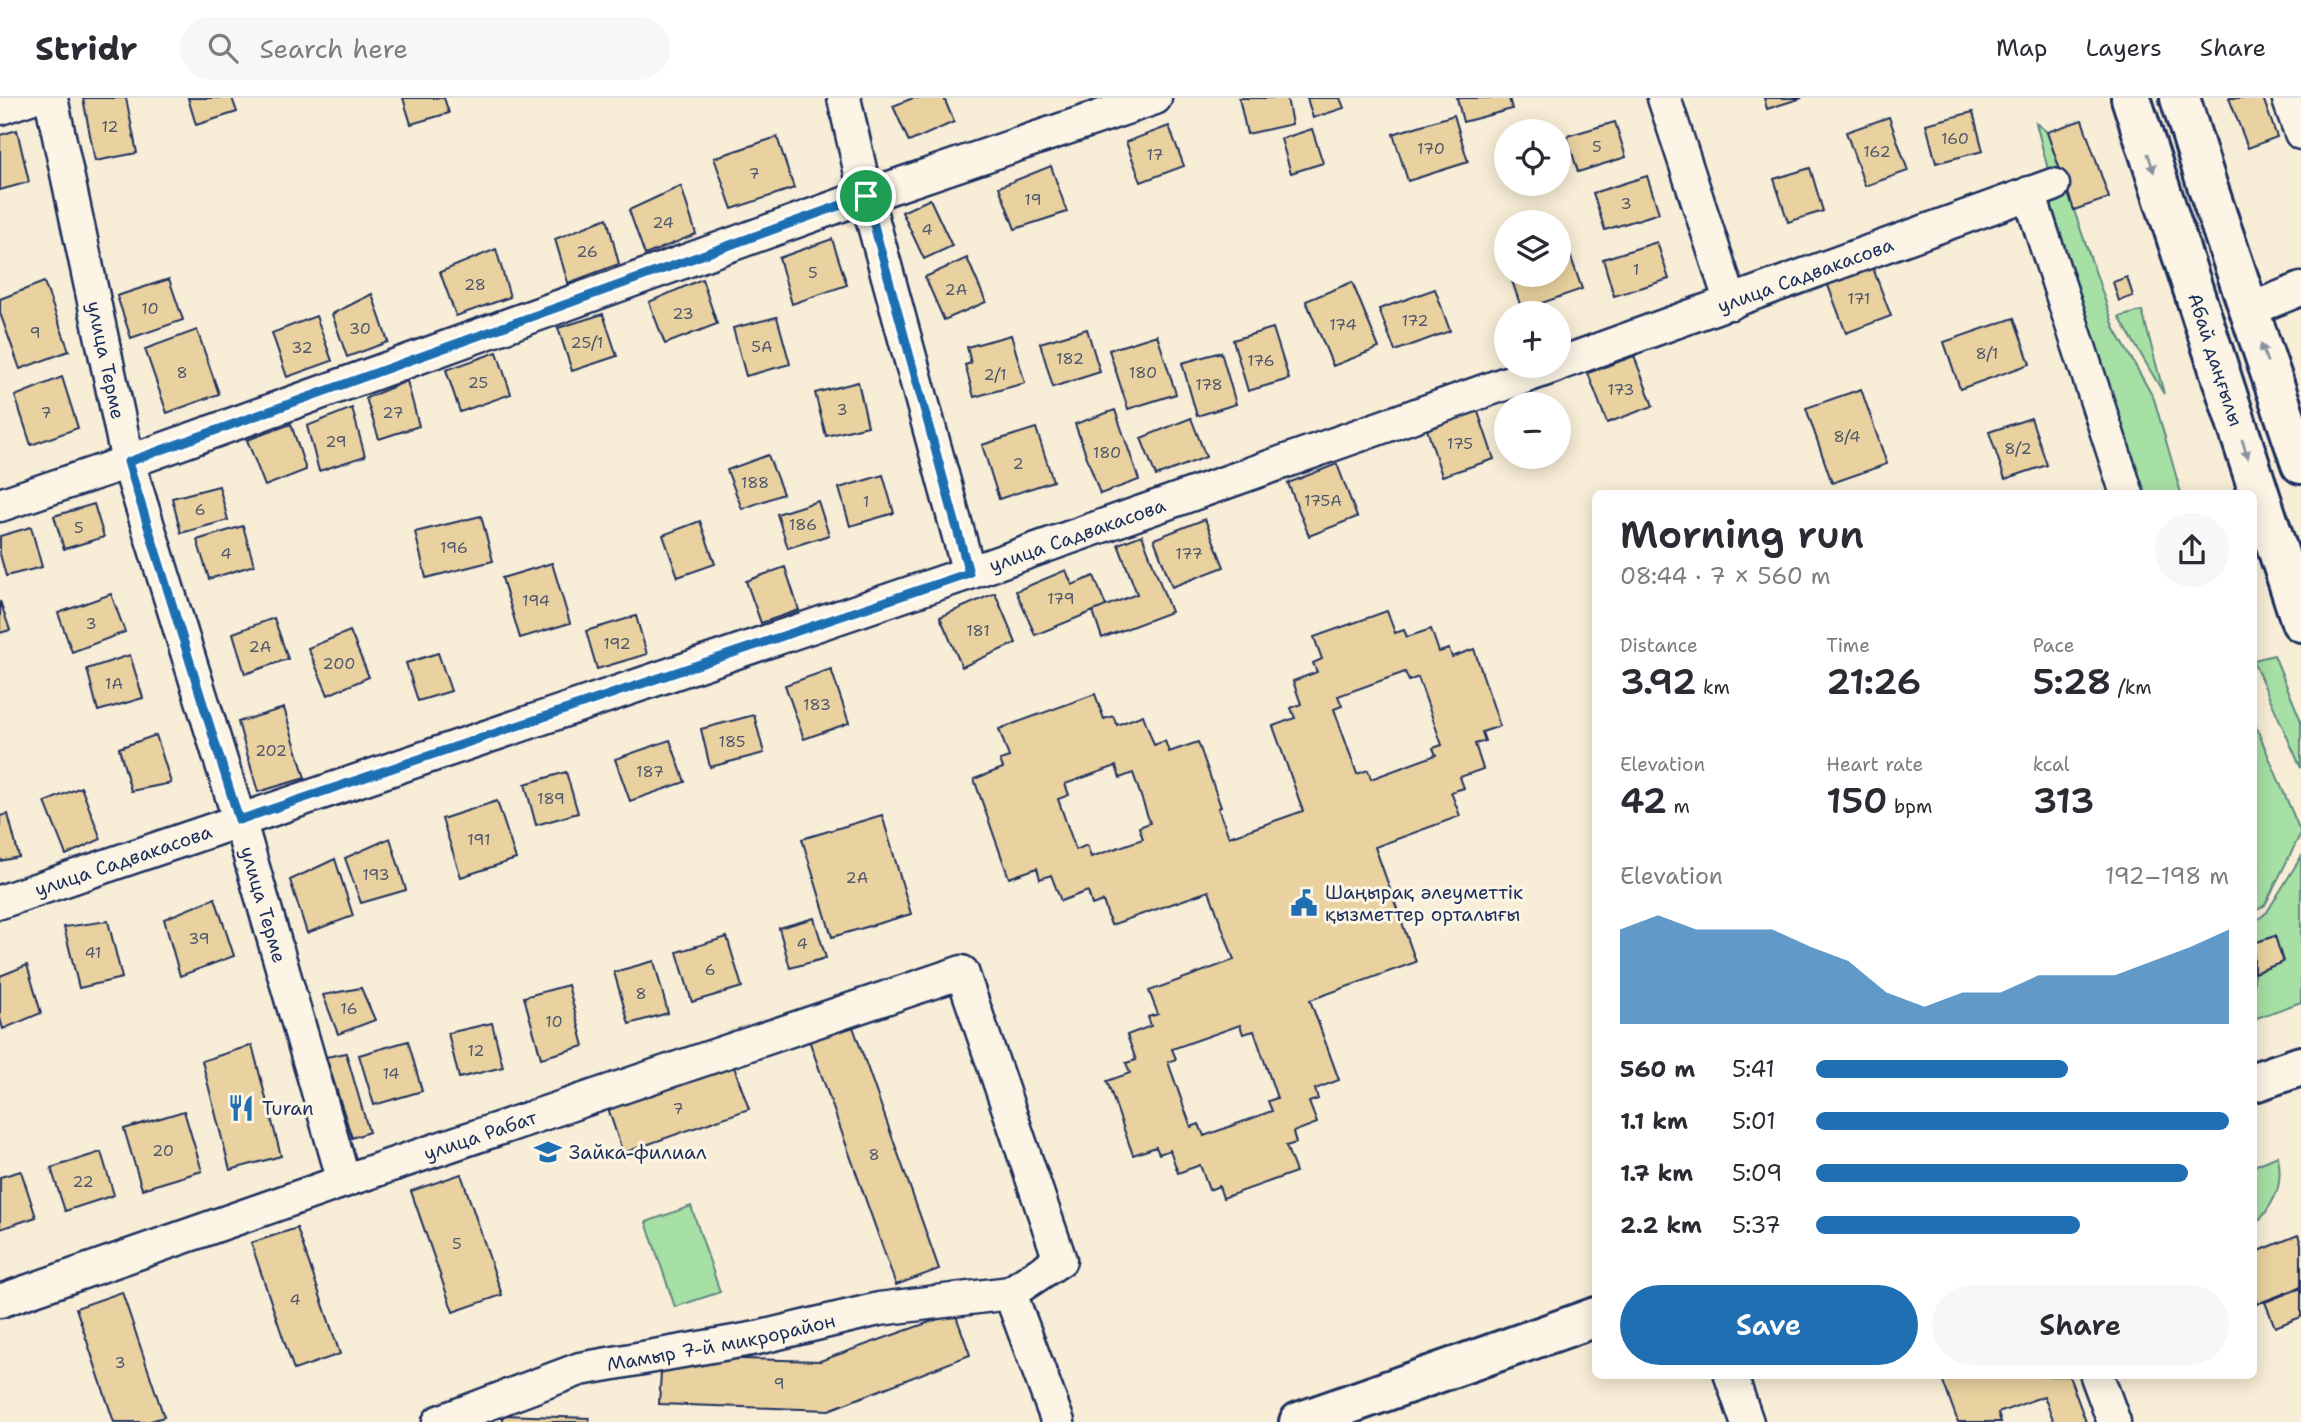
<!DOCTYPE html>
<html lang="en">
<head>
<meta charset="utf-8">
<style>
	body { margin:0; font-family:"Shantell Sans",sans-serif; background:#f7f7f7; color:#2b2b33; height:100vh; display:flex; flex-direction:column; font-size:26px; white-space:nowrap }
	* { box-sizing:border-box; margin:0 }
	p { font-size:23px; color:#7c7c81 }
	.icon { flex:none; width:38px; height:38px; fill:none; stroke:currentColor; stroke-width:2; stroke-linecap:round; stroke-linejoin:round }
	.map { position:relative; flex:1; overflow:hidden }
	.details { position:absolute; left:1592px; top:392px; width:665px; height:889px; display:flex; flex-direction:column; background:#fff; border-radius:10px; box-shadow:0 4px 18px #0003 }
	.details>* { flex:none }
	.tools { position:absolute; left:1494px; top:21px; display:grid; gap:14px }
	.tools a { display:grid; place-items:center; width:77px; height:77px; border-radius:50%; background:#fff; box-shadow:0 4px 18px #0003; font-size:35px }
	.pin { position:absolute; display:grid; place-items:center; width:60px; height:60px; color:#fff; margin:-30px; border:4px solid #fff; border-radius:50%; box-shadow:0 2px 7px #0007 }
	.round { display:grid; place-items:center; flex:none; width:74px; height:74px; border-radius:37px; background:#f7f7f7 }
	.headline { display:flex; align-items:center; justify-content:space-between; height:119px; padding:0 28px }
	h1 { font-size:38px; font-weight:600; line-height:52px }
	.stats { display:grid; grid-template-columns:repeat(3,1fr); gap:10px; height:119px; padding:7px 28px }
	.stats div { display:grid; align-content:center }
	.stats b { font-size:35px; font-weight:600 }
	.stats small { font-size:19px; font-weight:400 }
	.stats p { font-size:19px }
	.chart { height:196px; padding:14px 28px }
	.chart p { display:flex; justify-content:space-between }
	.chart svg { width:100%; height:126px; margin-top:7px; fill:#1f6fb2; opacity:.7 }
	.primary-button { display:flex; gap:14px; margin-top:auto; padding:14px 28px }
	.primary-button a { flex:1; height:80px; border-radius:42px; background:#1f6fb2; color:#fff; font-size:28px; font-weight:600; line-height:80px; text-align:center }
	.primary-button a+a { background:#f7f7f7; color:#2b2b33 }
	ul { padding:0 28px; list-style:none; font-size:23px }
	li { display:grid; grid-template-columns:112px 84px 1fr; align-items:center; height:52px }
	li i { height:18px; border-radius:9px; background:#1f6fb2 }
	header { display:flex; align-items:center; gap:42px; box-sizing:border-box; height:98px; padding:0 35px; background:#fff; border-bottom:2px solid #e1e1e2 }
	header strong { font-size:33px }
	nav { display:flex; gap:38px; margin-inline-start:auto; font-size:24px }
	.search { width:490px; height:63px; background:#f7f7f7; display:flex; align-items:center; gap:18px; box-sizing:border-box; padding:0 24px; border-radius:38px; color:#7c7c81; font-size:26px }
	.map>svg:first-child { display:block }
	.green { fill:#a6e0a5; stroke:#608882; stroke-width:2 }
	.building { fill:#ead2a0; stroke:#1b2f5e; stroke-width:2; fill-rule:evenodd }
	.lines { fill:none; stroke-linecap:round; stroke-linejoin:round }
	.minor-casing { stroke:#1b2f5e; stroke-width:37 }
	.secondary-casing { stroke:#1b2f5e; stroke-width:44 }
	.minor { stroke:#fcf5e5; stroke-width:32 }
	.secondary { stroke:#fcf5e5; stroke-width:38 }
	.oneway { fill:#8c92a2 }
	.route-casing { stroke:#fff; stroke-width:14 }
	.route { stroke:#1f6fb2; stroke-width:9 }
	.labels { text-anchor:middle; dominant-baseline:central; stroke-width:6; stroke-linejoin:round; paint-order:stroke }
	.number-label { font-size:16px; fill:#4f586e }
	.street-label { font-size:19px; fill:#1b2f5e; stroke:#fcf5e5 }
	.poi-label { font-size:19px; fill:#1b2f5e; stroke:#fcf5e5; text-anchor:start }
</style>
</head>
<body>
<header>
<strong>Stridr</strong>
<div class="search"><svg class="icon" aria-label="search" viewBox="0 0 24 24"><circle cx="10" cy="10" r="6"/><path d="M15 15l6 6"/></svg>Search here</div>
<nav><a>Map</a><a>Layers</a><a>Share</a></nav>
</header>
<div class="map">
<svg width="2301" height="1324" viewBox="0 0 2301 1324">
	<rect width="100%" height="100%" fill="#f8eed7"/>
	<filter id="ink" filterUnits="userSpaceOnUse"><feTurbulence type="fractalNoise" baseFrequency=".0143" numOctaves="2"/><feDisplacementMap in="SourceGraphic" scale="14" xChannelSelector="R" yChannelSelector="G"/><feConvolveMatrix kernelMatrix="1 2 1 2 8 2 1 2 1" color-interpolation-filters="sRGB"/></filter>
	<g filter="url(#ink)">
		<path class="green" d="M2036,25L2047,34L2115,231L2154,301L2181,395H2143L2046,89L2052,87Z
			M2142,213L2164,296L2119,219Z
			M2274,557L2301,623V670L2254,565V562Z
			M2254,624L2301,735L2265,807L2254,814V770L2259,764L2254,749Z
			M2301,759V904L2254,921V875L2283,864L2275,838L2254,845V825L2267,814Z
			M2278,1058C2283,1086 2277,1100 2260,1122H2254V1068Z
			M691,1108L720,1194L675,1209L646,1124Z"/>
		<path class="building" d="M83,0H126L137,55L95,63Z
			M188,0H232L237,14L196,27Z
			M403,0H444L449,15L411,26Z
			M913,0H944L954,24L909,44L893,8Z
			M1239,0H1287L1292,26L1247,36Z
			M1307,0H1340L1344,10L1313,20Z
			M1457,0H1509L1512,11L1463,24Z
			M1764,0H1802L1767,11Z
			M2229,0H2263L2277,39L2248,50Z
			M1973,14L1983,53L1936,65L1926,26Z
			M1454,17L1468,64L1408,83L1393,36Z
			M1889,19L1908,73L1865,88L1846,34Z
			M2082,22L2109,100L2074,112L2047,34Z
			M1615,24L1626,59L1578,74L1567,38Z
			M1169,28L1184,68L1141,84L1126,44Z
			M1312,31L1323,65L1291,75L1281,41Z
			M17,32L29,84L0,92V37Z
			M777,39L794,90L732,111L714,60Z
			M1051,68L1067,114L1015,131L999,89Z
			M1810,70L1823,113L1788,124L1774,81Z
			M1647,78L1659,115L1605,132L1593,95Z
			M681,88L696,136L645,157L629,112Z
			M930,101L952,148L924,161L902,114Z
			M607,120L619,166L568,185L555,141Z
			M832,141L847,187L792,206L779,160Z
			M1657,144L1669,181L1614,198L1603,161Z
			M1567,148L1582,191L1522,212L1510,177H1559V151Z
			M496,151L510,199L456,218L440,174Z
			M967,160L986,204L944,222L925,179Z
			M1871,165L1891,218L1846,235L1826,182Z
			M2127,179L2133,198L2119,203L2113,184Z
			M169,181L183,222L131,240L117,198Z
			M702,181L717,226L665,246L649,204Z
			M44,184L69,253L20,271L0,215V201Z
			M1352,184L1379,250L1333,268L1306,203Z
			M1435,191L1450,233L1395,253L1379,211Z
			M372,196L388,244L347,259L332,216Z
			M603,216L617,258L572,273L558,230Z
			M316,218L332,263L287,279L272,235Z
			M777,219L790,266L746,278L733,230Z
			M2014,220L2030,266L1960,291L1944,244Z
			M1273,230L1289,281L1248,293L1233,242Z
			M1087,231L1100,274L1053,289L1040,245Z
			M197,232L219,296L167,315L145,251Z
			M1011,237L1025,285L974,299L965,267L971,265L967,249Z
			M1157,237L1176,296L1128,311L1109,252Z
			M497,254L511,296L460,314L446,272Z
			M1221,254L1236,306L1197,318L1182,265Z
			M1634,258L1653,308L1607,325L1588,275Z
			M62,279L78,330L31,347L15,298Z
			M407,283L419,328L379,341L366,300Z
			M858,284L868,328L826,338L815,295Z
			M1861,291L1887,366L1832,385L1806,310Z
			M352,310L365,358L319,373L307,328Z
			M1477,311L1494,361L1442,378L1426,328Z
			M1115,312L1139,382L1100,396L1075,326Z
			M1191,320L1206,359L1156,378L1141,340Z
			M2031,320L2047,367L2005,381L1989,334Z
			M291,326L306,372L265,388L247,342Z
			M1036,330L1053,383L999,401L982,347Z
			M768,357L783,396L742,411L727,372Z
			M1337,366L1357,419L1309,438L1288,385Z
			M883,377L894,415L850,428L839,390Z
			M219,388L228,422L181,435L172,400Z
			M818,403L829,437L788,450L777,416Z
			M94,406L104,439L64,451L54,418Z
			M481,418L493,463L426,480L415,434Z
			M1205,421L1224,469L1172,489L1154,441Z
			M700,423L715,466L678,479L663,437Z
			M243,428L254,467L209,481L197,442Z
			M31,429L42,469L6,478L0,456V438Z
			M1142,437L1171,514L1102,540L1093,513L1137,496L1118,446Z
			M552,465L570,525L520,540L502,480Z
			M785,469L799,512L761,525L746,483Z
			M1066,472L1072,487L1094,478L1106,508L1035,537L1016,493Z
			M995,495L1016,545L962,569L940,519Z
			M111,496L125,534L72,554L58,515Z
			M0,503L10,532L0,535Z
			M1387,513L1395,535L1404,532L1407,539L1431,531L1439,554L1449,551L1452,559L1474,551L1500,628L1482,634L1485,643L1475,646L1483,671L1460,679L1464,690L1451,694L1460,718L1375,749L1416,864L1310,902L1339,982L1315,991L1318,1001L1309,1004L1317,1025L1293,1034L1296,1045L1286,1048L1296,1074L1223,1100L1219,1088L1209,1092L1200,1067L1178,1075L1170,1052L1159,1056L1156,1049L1133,1057L1107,983L1130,975L1126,965L1136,962L1127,937L1151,928L1148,919L1158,916L1149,893L1234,862L1209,793L1111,827L1103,803L1092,807L1088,793L1061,803L1051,777L1040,781L1037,770L1009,780L974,681L1003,670L1000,662L1009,659L999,631L1095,596L1104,621L1113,618L1117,627L1143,617L1154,647L1165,643L1169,654L1198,644L1221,709L1218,710L1229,739L1303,713L1273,628L1295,620L1291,610L1301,606L1293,583L1317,574L1313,565L1322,561L1314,539ZM1405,574L1409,583L1418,579L1442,647L1433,650L1436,657L1371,681L1368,672L1357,676L1334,611L1342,608L1338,598ZM1116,668L1120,680L1133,675L1150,725L1139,729L1143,741L1091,759L1087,747L1076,752L1058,701L1069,697L1065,686ZM1240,927L1243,936L1254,933L1277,1000L1268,1003L1272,1013L1204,1038L1199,1026L1191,1029L1168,964L1176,961L1172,951Z
			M636,518L647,556L597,571L586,533Z
			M274,520L288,561L245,576L233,535Z
			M350,533L369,579L328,597L308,550Z
			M438,555L451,593L418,603L406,565Z
			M130,557L143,600L98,613L87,571Z
			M831,571L849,625L804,641L785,587Z
			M284,610L305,680L258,694L238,624Z
			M754,617L764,655L710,669L701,631Z
			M156,637L171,685L131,693L119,650Z
			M670,642L685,684L630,703L615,661Z
			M566,674L578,715L536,727L525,686Z
			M81,689L101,741L66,757L45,704Z
			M497,703L516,761L461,779L442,721Z
			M8,716L19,759L0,763V718Z
			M882,717L911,816L832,839L802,741Z
			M390,740L406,792L361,805L345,760Z
			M335,761L353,818L307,835L290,782Z
			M215,800L234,858L180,878L164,821Z
			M814,820L826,860L790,870L779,830Z
			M108,823L122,880L79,890L64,829Z
			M2275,838L2283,864L2254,875V845Z
			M727,839L742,889L692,904L677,854Z
			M654,863L668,915L629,926L614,874Z
			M27,867L41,915L3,931L0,920V878Z
			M568,887L584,948L541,960L524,899Z
			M361,890L375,922L338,936L323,897Z
			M492,925L503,969L459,980L448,935Z
			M852,926L939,1171L896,1187L809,942Z
			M408,943L422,993L374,1007L359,957Z
			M252,947L281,1058L230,1072L202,963Z
			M346,955L369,1034L352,1040L326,959Z
			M733,966L749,1011L623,1055L608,1010Z
			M184,1013L202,1073L142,1091L124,1031Z
			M101,1054L114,1097L65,1113L51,1070Z
			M21,1073L36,1119L0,1131V1079Z
			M461,1076L502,1197L453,1214L411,1093Z
			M297,1130L340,1256L294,1272L251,1145Z
			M2298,1137L2301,1146V1189L2257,1206L2254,1198V1155Z
			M2301,1190V1219L2275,1229L2265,1204Z
			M122,1194L164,1319L147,1324H114L76,1210Z
			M955,1215L970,1257L829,1312L659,1306L662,1259L820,1263Z
			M1941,1278H2069L2086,1324H2054L2044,1298L1998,1315L2001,1324H1958Z
			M503,1317L589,1320V1324H503Z"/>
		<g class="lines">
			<defs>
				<g id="minor">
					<path id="s1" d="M51,0L128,364L239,721L344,1083"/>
					<path d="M844,0L866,98L969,475"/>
					<path d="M1664,0L1731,205"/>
					<path d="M2294,0L2289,2L2301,35"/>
					<path d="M0,10L30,0"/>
					<path d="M2029,95L2127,396"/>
					<path d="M2249,212L2301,191"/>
					<path id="s2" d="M1559,266L2053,87"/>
					<path d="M0,407L128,364L866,98L1155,0"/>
					<path id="s3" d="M0,804L969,475L1555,268"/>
					<path id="s4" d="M0,1203L344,1083L962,874L1060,1162L1010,1195L1058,1324"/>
					<path d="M1731,1278L1747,1324"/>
					<path d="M2097,1278L2114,1324"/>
					<path id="s5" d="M439,1324L580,1271L757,1240L879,1211L1010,1195"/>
				</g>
				<g id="secondary">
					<path id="s6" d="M2131,0L2301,524"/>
					<path d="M2180,0L2208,90L2301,366"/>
					<path d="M2254,984L2301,968"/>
					<path d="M1299,1324L1596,1219"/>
				</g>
			</defs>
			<use href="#minor" class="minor-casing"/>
			<use href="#secondary" class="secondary-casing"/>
			<use href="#minor" class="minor"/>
			<use href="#secondary" class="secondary"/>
		</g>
		<defs><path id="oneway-solid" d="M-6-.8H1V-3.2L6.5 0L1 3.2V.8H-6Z" transform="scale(1.75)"/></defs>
		<g class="oneway">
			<use href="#oneway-solid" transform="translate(2151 65) rotate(72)"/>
			<use href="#oneway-solid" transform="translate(2264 255) rotate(-109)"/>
			<use href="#oneway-solid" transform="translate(2245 351) rotate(72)"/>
		</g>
	</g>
	<g class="lines" filter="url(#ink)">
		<defs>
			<path id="route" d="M866,98L969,475L239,722L128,364Z"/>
		</defs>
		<use href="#route" class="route-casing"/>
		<use href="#route" class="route"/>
	</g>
	<defs>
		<symbol id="civic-bare" viewBox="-9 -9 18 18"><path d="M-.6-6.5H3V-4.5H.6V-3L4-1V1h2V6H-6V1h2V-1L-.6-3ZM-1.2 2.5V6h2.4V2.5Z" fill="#1f6fb2" stroke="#fcf5e5" stroke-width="2.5" paint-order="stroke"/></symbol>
		<symbol id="restaurant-bare" viewBox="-9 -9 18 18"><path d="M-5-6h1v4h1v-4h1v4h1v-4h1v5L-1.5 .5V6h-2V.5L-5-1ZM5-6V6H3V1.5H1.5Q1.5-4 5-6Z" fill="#1f6fb2" stroke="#fcf5e5" stroke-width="2.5" paint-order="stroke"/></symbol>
		<symbol id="school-bare" viewBox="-9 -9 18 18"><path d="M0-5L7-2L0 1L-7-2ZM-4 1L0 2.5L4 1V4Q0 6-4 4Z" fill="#1f6fb2" stroke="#fcf5e5" stroke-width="2.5" paint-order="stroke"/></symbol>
	</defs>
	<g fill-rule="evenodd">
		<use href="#civic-bare" x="1285" y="786" width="38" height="38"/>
		<use href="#restaurant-bare" x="222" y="991" width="38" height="38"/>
		<use href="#school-bare" x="529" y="1035" width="38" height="38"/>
	</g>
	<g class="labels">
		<g class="number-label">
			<text x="110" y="28">12</text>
			<text x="1955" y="40">160</text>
			<text x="1597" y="48">5</text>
			<text x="1431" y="50">170</text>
			<text x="1877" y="53">162</text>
			<text x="1155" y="56">17</text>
			<text x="754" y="75">7</text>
			<text x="1033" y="101">19</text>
			<text x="1626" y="105">3</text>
			<text x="663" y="124">24</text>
			<text x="927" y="131">4</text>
			<text x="587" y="153">26</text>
			<text x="1636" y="171">1</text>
			<text x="813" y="174">5</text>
			<text x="475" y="186">28</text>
			<text x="956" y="191">2А</text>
			<text x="1859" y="200">171</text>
			<text x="150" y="210">10</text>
			<text x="683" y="215">23</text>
			<text x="1415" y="222">172</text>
			<text x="1343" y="226">174</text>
			<text x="360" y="230">30</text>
			<text x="35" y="234">9</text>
			<text x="587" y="244">25/1</text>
			<text x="762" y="248">5А</text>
			<text x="302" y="249">32</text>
			<text x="1987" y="255">8/1</text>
			<text x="1070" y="260">182</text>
			<text x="1261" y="262">176</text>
			<text x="182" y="274">8</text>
			<text x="1143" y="274">180</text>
			<text x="995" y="276">2/1</text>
			<text x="478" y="284">25</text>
			<text x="1209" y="286">178</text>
			<text x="1621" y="291">173</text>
			<text x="842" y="311">3</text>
			<text x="46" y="314">7</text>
			<text x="393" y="314">27</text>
			<text x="1847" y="338">8/4</text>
			<text x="336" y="343">29</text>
			<text x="1460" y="345">175</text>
			<text x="2018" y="350">8/2</text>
			<text x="1107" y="354">180</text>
			<text x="1018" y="365">2</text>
			<text x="755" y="384">188</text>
			<text x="1323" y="402">175А</text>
			<text x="866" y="403">1</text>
			<text x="200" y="411">6</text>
			<text x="803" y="426">186</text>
			<text x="79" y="429">5</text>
			<text x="454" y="449">196</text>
			<text x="226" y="455">4</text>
			<text x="1189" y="455">177</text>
			<text x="1061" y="500">179</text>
			<text x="536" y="502">194</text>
			<text x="91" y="525">3</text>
			<text x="978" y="532">181</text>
			<text x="617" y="545">192</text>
			<text x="260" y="548">2А</text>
			<text x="339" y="565">200</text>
			<text x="114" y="585">1А</text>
			<text x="817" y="606">183</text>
			<text x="732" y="643">185</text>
			<text x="271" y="652">202</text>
			<text x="650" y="673">187</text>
			<text x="551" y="700">189</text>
			<text x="479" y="741">191</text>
			<text x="376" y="776">193</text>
			<text x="857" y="779">2А</text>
			<text x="199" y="840">39</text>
			<text x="802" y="845">4</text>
			<text x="93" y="854">41</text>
			<text x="710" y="871">6</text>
			<text x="641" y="895">8</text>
			<text x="349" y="910">16</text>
			<text x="554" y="923">10</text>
			<text x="476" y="952">12</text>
			<text x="391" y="975">14</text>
			<text x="678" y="1010">7</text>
			<text x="163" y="1052">20</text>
			<text x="874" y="1056">8</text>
			<text x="83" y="1083">22</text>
			<text x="457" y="1145">5</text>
			<text x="295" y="1201">4</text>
			<text x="120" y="1264">3</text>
			<text x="779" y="1285">9</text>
		</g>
		<g class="street-label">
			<text stroke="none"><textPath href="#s2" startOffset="262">улица Садвакасова</textPath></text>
			<text stroke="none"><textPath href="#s1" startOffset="268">улица Терме</textPath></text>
			<text stroke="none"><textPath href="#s6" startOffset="275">Абай даңғылы</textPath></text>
			<text stroke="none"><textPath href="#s3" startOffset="1138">улица Садвакасова</textPath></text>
			<text stroke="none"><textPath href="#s3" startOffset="130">улица Садвакасова</textPath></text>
			<text stroke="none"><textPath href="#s1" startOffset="835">улица Терме</textPath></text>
			<text stroke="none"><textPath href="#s4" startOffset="508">улица Рабат</textPath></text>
			<text stroke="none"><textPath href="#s5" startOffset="294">Мамыр 7-й микрорайон</textPath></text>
		</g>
		<g class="poi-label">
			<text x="1325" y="794">Шаңырақ әлеуметтік<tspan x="1325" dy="22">қызметтер орталығы</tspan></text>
			<text x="262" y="1010">Turan</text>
			<text x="569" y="1054">Зайка-филиал</text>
		</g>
	</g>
</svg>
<div class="tools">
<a><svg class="icon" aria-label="locate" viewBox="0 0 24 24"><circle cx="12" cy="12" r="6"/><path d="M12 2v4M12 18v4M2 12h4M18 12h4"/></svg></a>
<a><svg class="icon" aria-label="layers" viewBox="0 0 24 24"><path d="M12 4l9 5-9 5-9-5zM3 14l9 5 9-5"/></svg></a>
<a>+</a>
<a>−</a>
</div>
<div class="pin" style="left:866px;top:98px;background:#1e9e55"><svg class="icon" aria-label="arrive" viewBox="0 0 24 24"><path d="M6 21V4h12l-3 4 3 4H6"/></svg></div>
<section class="details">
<div class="headline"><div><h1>Morning run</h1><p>08:44 · 7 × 560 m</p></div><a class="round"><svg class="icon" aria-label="share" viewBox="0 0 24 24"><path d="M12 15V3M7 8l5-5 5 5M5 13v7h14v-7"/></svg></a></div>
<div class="stats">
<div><p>Distance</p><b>3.92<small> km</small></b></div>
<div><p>Time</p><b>21:26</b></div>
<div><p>Pace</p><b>5:28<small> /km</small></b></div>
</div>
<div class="stats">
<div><p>Elevation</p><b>42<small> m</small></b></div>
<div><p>Heart rate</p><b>150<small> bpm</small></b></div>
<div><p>kcal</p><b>313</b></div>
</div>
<div class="chart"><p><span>Elevation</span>192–198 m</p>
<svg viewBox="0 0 160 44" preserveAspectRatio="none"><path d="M0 44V11L10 6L20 11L30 11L40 11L50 17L60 22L70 33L80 38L90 33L100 33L110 27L120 27L130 27L140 22L150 17L160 11V44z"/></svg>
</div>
<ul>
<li><b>560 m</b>5:41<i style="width:61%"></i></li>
<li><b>1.1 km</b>5:01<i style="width:100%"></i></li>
<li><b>1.7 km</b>5:09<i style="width:90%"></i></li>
<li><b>2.2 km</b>5:37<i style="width:64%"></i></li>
</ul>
<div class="primary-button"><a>Save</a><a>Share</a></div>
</section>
</div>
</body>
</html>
